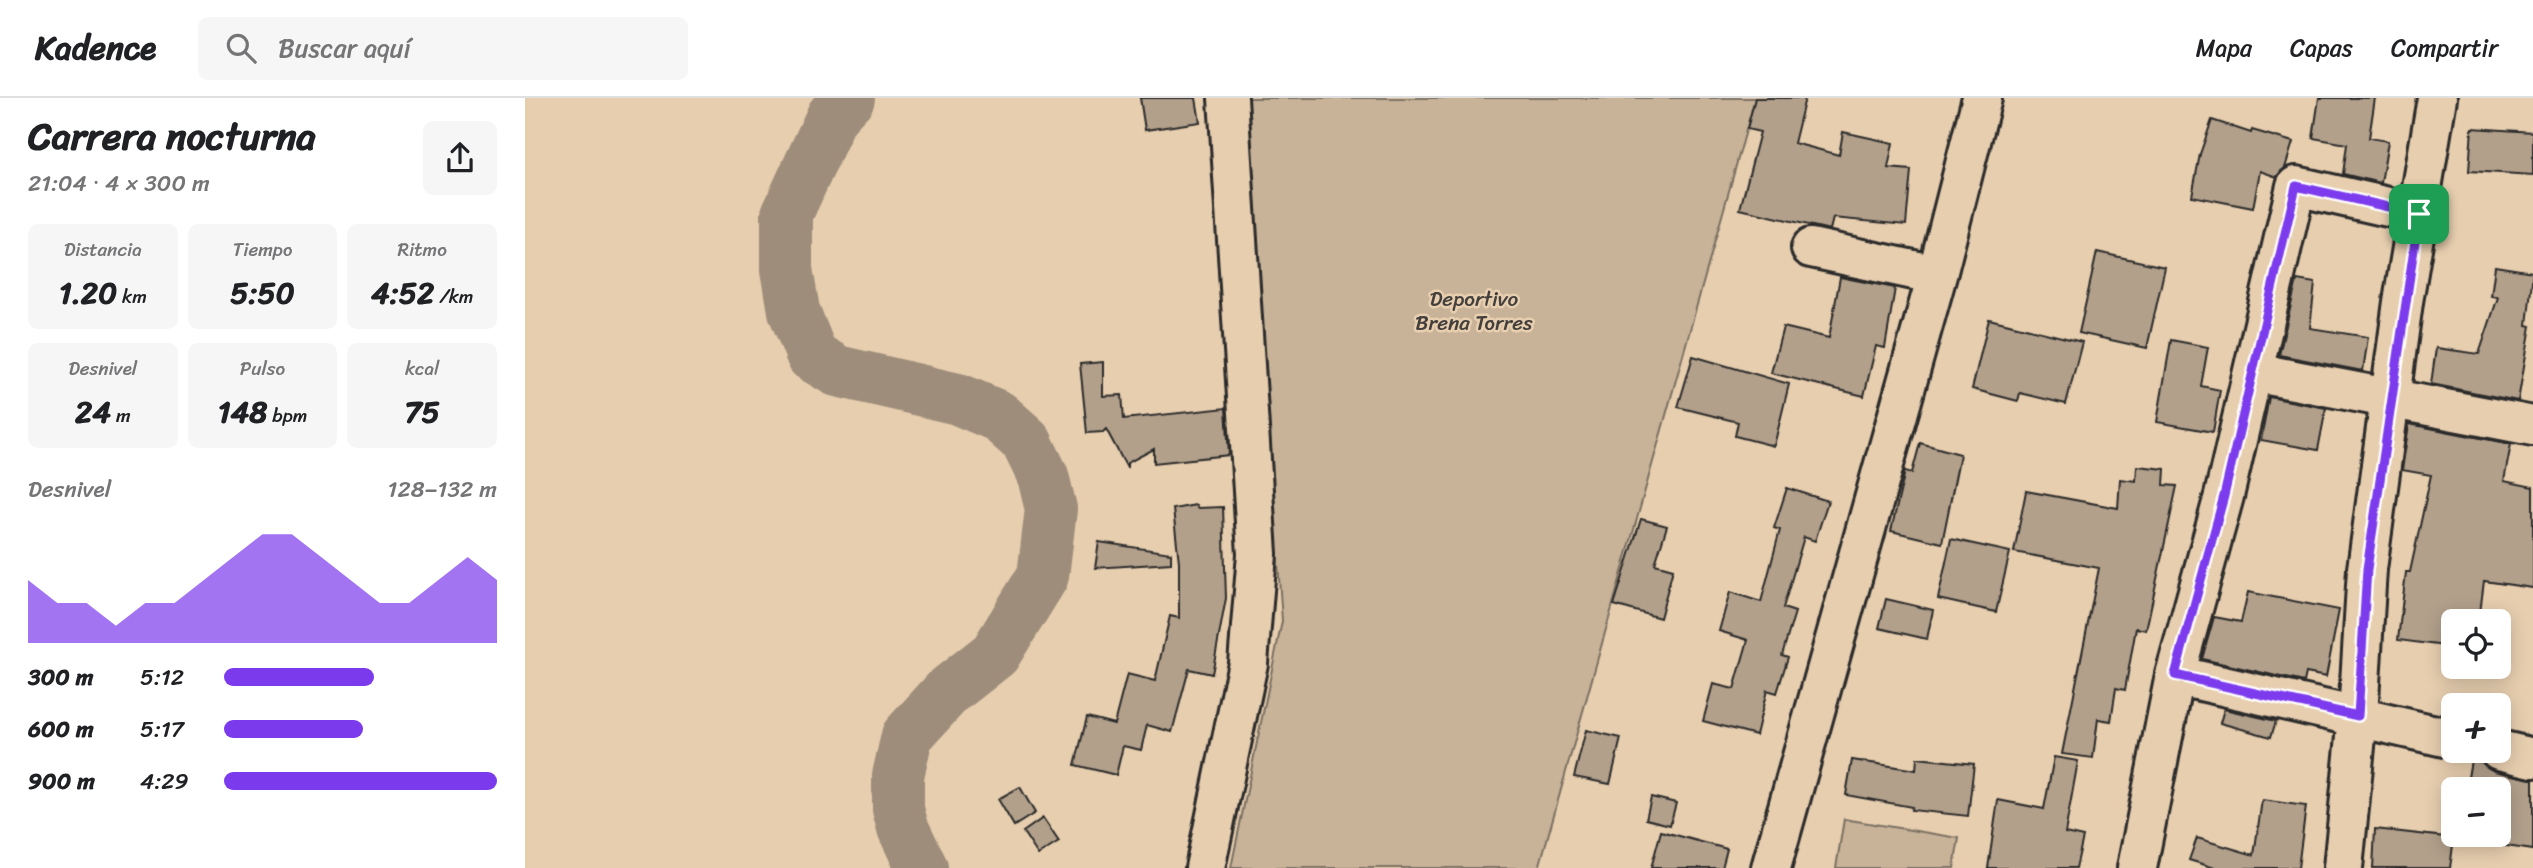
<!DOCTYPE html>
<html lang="es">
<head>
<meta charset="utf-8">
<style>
	body { margin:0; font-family:Sriracha,sans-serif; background:#f6f6f6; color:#202124; height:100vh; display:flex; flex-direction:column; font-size:26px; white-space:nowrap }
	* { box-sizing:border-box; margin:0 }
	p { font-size:23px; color:#757577 }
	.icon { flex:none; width:38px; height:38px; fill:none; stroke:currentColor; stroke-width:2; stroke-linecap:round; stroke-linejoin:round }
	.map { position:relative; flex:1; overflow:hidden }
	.side { display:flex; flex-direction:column; background:#fff; width:525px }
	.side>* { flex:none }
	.fabs { position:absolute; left:1916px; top:511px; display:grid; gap:14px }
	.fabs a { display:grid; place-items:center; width:70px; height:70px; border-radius:10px; background:#fff; box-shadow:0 4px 18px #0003; font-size:35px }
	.pin { position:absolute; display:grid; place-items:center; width:60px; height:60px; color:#fff; margin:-30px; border-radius:14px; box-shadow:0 4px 10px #0006 }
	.round { display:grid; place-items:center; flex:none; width:74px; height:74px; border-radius:10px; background:#f6f6f6 }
	.overview { display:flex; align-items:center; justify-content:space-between; height:119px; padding:0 28px }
	h1 { font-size:38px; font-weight:700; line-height:52px }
	.figures { display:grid; grid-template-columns:repeat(3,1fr); gap:10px; height:119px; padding:7px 28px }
	.figures div { display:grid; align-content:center; border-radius:10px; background:#f6f6f6; text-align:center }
	.figures b { font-size:30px; font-weight:700 }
	.figures small { font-size:19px; font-weight:400 }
	.figures p { font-size:19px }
	.chart { height:196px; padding:14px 28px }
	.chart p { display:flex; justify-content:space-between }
	.chart svg { width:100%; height:126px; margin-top:7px; fill:#7c3aed; opacity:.7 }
	ul { padding:0 28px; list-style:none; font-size:23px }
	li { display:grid; grid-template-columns:112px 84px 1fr; align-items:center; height:52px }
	li i { height:18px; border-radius:9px; background:#7c3aed }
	header { display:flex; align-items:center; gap:42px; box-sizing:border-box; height:98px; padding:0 35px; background:#fff; border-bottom:2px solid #e0e0e0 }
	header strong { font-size:33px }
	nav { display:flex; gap:38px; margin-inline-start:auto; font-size:24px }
	.search { width:490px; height:63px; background:#f6f6f6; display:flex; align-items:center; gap:18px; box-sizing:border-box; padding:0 24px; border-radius:10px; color:#757577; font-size:26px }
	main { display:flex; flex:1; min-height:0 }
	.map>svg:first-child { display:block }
	.green { fill:#c8b399; stroke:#7a6f62; stroke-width:2 }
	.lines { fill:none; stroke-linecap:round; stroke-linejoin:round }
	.river { stroke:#9d8d7a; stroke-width:52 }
	.building { fill:#b2a08b; stroke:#2b2b2b; stroke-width:2 }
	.minor-casing { stroke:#2b2b2b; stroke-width:44 }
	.minor { stroke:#e7ceaf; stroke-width:38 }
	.route-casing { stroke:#fff; stroke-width:14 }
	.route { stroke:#7c3aed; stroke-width:9 }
	.labels { text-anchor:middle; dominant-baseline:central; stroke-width:5; stroke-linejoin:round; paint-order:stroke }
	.park-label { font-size:21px; fill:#433f3c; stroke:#e7ceaf }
</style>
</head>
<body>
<header>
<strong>Kadence</strong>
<div class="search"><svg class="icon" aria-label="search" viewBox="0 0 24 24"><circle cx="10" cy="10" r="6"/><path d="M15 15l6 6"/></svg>Buscar aquí</div>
<nav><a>Mapa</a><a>Capas</a><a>Compartir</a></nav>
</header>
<main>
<section class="side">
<div class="overview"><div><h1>Carrera nocturna</h1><p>21:04 · 4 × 300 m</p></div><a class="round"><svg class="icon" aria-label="share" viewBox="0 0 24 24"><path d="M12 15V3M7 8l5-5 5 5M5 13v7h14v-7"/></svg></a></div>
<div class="figures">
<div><p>Distancia</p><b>1.20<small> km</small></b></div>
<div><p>Tiempo</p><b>5:50</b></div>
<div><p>Ritmo</p><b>4:52<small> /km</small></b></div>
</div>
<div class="figures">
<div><p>Desnivel</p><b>24<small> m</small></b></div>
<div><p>Pulso</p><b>148<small> bpm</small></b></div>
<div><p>kcal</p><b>75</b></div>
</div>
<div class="chart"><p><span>Desnivel</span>128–132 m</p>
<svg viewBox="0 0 160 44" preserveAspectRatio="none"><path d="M0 44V22L10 30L20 30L30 38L40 30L50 30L60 22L70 14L80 6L90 6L100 14L110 22L120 30L130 30L140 22L150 14L160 22V44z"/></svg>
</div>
<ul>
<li><b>300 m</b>5:12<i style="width:55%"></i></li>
<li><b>600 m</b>5:17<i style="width:51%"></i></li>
<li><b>900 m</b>4:29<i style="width:100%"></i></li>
</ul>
</section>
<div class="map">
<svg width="2008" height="770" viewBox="0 0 2008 770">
	<rect width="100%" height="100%" fill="#e7ceaf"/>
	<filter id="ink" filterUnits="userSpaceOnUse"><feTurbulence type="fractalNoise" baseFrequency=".0143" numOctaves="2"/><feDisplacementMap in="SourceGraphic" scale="14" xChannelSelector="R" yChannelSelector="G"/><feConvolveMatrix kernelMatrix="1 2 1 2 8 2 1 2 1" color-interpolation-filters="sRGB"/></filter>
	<g filter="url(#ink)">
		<path class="green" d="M721,0H1230L1014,770H706L757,523Z
			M1319,721L1434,740L1429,770H1311Z"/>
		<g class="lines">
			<path class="river" d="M324,0L307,18L262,116V171L269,213L287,258L312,273L433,301L473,318L501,343L518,378L526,411L518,478L470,556L423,593L382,638L373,678V711L378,730L397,770"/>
		</g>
		<path class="building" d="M615,0H671L675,24L620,32Z
			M1230,0H1280L1269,45L1314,57L1318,34L1368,45L1363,70L1386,72L1381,127L1308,120L1305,132L1215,111L1235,34L1222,31Z
			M1794,0H1850L1844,40L1863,43L1856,85L1818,76L1822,46L1788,40Z
			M1687,22L1726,35L1727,32L1768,44L1760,70L1752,79L1735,73L1728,110L1667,98L1675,56Z
			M1947,30L2008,34V77L1944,73Z
			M1572,154L1640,169L1622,250L1554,235Z
			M1970,168L2008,174L2002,227L2006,228L1993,303L1906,286L1911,250L1954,256L1973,199L1966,198Z
			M1315,179L1370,190L1360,250L1351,248L1339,298L1246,275L1258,229L1304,240Z
			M1772,182L1790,185L1785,230L1843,239L1838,273L1754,257Z
			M1464,221L1557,244L1541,306L1495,295L1493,303L1447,291Z
			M1646,242L1683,249L1676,288L1695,292L1688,334L1632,324Z
			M1168,258L1264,286L1249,348L1210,338L1213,324L1153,309Z
			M578,264V298L597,297L599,321L701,310L704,357L629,365V351L602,365V370L581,331L578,334L562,335L555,266Z
			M1744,299L1801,310L1793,352L1736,342Z
			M1884,326L1986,346L1979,383L2008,389V490L1959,483L1954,523H1928V549L1873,542L1881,474H1885L1906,377L1877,372Z
			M1395,345L1435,356L1417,445L1366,433L1380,373L1387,375Z
			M1612,368L1640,371L1639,387L1652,388L1621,532L1611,530L1600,592L1591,590L1586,623L1573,621L1568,660L1537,656L1574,470L1489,454L1501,393L1593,410L1595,381L1611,383Z
			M1262,390L1303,403L1290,443L1279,439L1258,510L1270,514L1257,557L1263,559L1252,595L1242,592L1231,637L1178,623L1188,586L1209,591L1223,542L1194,533L1205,494L1236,504L1255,432L1249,430Z
			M671,407L672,410L698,409L701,500L687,576L664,571L647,634L622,627L616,652L598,648L591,677L550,667L562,619L589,626L602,576L630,583L645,518L654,520V464L648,411Z
			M1116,421L1142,428L1130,466L1148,471L1135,520L1089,507Z
			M1426,441L1485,454L1471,514L1413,501Z
			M574,444L646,455V465L570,470Z
			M1723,494L1814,512L1801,579L1781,575L1779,584L1677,561L1689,519L1716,524Z
			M1361,501L1408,512L1402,541L1354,530Z
			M1699,611L1751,623L1746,639L1695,625Z
			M1061,632L1096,640L1085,686L1049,679Z
			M1529,659L1553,663L1540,735L1558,739L1551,770H1463L1473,702L1519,711Z
			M1392,660L1449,666L1443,718L1386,712L1387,709L1321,697L1327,662L1391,672Z
			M1946,662L1957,664L1969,673L2008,681V752L1974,747V691H1941Z
			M495,689L510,715L489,728L473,701Z
			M1126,699L1151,705L1145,727L1121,721Z
			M1737,702L1781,708L1773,770H1690L1664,762L1672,740L1729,757Z
			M518,720L534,744L513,757L498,734Z
			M1850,731L1929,740L1925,770H1848Z
			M1136,733L1202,751L1197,770H1126Z"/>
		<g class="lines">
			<defs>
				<path id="minor" d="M1286,150L1412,177
					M1728,274L2008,328
					M1650,577L1928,641
					M1974,652L2008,660
					M680,770L723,565L732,456L703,0
					M1246,770L1412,177L1457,0
					M1612,770L1650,577L1699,398L1771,88L1894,116
					M1818,770L1833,618L1842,471L1878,204L1912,0"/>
			</defs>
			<use href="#minor" class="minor-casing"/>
			<use href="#minor" class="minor"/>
		</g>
	</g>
	<g class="lines" filter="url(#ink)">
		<defs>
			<path id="route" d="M1771,88L1894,116L1842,471L1833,618L1650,577L1699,398Z"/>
		</defs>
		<use href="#route" class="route-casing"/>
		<use href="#route" class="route"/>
	</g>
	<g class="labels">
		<g class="park-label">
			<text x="949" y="201">Deportivo<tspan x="949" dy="24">Brena Torres</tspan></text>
		</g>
	</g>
</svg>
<div class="fabs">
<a><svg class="icon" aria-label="locate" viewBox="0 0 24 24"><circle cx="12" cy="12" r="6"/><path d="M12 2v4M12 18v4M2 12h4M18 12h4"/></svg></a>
<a>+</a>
<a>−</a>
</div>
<div class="pin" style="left:1894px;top:116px;background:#1e9e55"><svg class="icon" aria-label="arrive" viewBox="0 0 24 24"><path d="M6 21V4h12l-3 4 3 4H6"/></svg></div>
</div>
</main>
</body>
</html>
